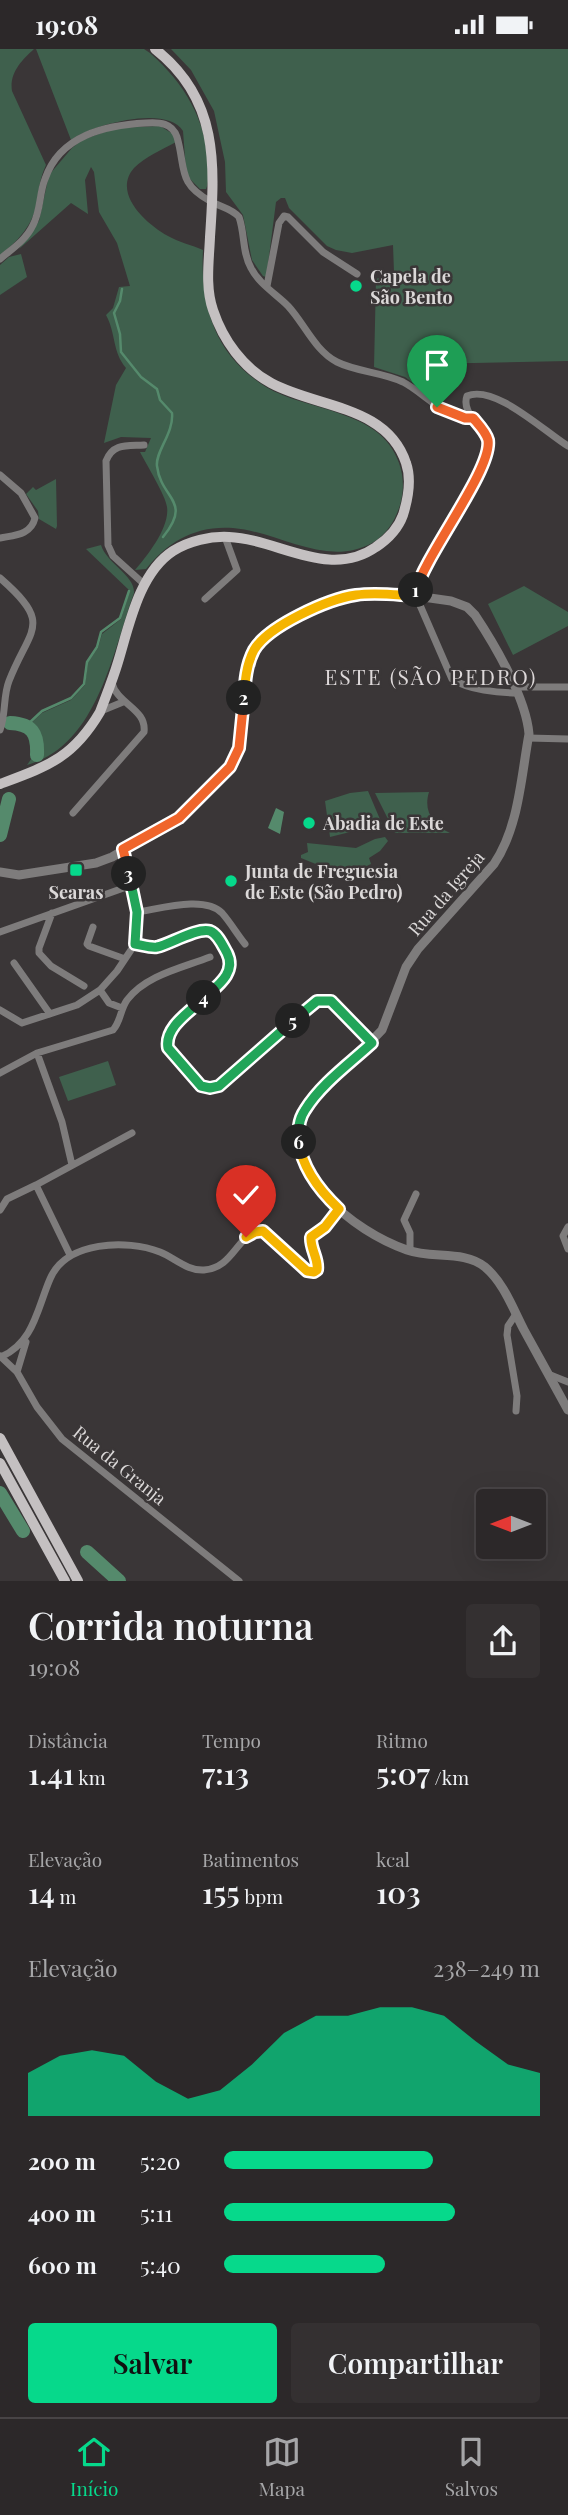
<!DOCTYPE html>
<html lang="pt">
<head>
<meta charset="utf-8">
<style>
	body { margin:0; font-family:"Playfair Display",serif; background:#343031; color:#f1f3f6; height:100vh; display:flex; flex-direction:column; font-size:26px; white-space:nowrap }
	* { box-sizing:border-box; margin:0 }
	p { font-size:23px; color:#a6a6a8 }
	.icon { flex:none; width:38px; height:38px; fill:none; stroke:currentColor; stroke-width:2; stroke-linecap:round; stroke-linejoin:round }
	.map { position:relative; height:1532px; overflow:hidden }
	.sheet { display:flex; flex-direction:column; background:#2c2829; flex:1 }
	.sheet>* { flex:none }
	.needle { width:46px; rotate:270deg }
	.fabs { position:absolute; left:476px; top:1440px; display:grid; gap:14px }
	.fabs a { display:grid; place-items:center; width:70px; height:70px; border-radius:7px; background:#2c2829; box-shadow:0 7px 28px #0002,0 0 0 2px #484446; font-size:35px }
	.pin { position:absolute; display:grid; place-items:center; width:60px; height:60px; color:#fff; margin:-72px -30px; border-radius:50% 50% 50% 0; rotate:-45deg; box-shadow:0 0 7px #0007 }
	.pin .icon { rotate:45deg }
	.km { position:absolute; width:35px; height:35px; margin:-18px; border-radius:50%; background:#222; color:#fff; font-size:19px; line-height:35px; text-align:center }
	.round { display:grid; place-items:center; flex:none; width:74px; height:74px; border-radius:7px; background:#343031 }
	.headline { display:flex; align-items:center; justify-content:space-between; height:119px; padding:0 28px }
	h1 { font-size:38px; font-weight:600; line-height:52px }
	.metrics { display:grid; grid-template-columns:repeat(3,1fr); gap:10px; height:119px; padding:7px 28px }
	.metrics div { display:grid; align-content:center }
	.metrics b { font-size:30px; font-weight:600 }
	.metrics small { font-size:19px; font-weight:400 }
	.metrics p { font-size:19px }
	.chart { height:196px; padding:14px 28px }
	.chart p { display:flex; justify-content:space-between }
	.chart svg { width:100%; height:126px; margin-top:7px; fill:#06d98b; opacity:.7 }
	.button { display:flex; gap:14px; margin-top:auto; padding:14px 28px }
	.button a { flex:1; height:80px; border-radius:7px; background:#06d98b; color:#111; font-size:28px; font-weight:600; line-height:80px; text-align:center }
	.button a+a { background:#343031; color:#f1f3f6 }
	ul { padding:0 28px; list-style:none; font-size:23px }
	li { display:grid; grid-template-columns:112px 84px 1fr; align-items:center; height:52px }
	li i { height:18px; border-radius:9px; background:#06d98b }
	.status { display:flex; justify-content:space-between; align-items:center; height:49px; padding:0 35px; background:#2c2829; direction:ltr }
	.status svg { height:19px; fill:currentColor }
	.tab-bar { display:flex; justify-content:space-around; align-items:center; height:98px; border-top:2px solid #484446; background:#2c2829; font-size:19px; color:#a6a6a8 }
	.tab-bar a { display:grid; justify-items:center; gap:4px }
	.tab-bar .active { color:#06d98b }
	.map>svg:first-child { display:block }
	.green { fill:#3f604d }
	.water { fill:#558a6c }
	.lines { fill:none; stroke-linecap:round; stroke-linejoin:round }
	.stream { stroke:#558a6c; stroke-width:2.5 }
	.river { stroke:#558a6c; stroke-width:14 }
	.minor { stroke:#7e7c7c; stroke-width:7 }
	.tertiary { stroke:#7e7c7c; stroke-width:9 }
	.primary { stroke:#c4c0c1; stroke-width:10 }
	.split-1-casing { stroke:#fff; stroke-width:14 }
	.split-2-casing { stroke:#fff; stroke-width:14 }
	.split-3-casing { stroke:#fff; stroke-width:14 }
	.split-4-casing { stroke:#fff; stroke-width:14 }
	.split-5-casing { stroke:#fff; stroke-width:14 }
	.split-6-casing { stroke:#fff; stroke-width:14 }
	.split-7-casing { stroke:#fff; stroke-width:14 }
	.split-1 { stroke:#f0652b; stroke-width:9 }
	.split-2 { stroke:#f5b400; stroke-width:9 }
	.split-3 { stroke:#f0652b; stroke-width:9 }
	.split-4 { stroke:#22a559; stroke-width:9 }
	.split-5 { stroke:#22a559; stroke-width:9 }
	.split-6 { stroke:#22a559; stroke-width:9 }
	.split-7 { stroke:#f5b400; stroke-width:9 }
	.poi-dot { fill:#06d98b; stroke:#3a3637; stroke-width:2.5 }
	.labels { text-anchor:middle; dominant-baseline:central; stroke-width:5; stroke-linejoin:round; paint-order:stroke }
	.poi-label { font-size:18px; font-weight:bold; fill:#dbd8d8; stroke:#3a3637; text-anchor:start }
	.street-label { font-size:18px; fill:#dbd8d8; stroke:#3a3637 }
	.quarter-label { font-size:21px; letter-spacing:2px; fill:#ddd8d9; stroke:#3a3637 }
</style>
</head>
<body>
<div class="status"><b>19:08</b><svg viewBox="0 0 49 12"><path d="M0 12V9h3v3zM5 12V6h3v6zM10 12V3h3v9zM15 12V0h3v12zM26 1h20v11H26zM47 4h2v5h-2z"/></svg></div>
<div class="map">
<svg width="568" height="1532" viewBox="0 0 568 1532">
	<rect width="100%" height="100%" fill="#3a3637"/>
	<path class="green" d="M0,0H34C22,11 9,24 12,42L46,116C40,129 39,139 37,153C33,176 18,192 0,206Z
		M36,0H144L150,4C184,34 207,71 208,118C208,126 209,133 206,140H200L189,129L186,122L183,82C167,55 91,76 71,91Z
		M171,0H568V312L424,315L439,341L432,348L405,328L374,318L376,230L394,223L393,196L352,204L336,201L327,197L289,159L285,149H281L276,153L267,223L266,228L263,227L252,211L243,166L226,143L225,113L214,62L191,21Z
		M160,77L173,85L176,93C163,100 145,108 134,119C112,144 146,175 168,187C178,193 192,196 203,201C200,257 215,307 266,338C308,363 381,360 399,414C404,428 404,442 400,456C395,472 387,485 372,494C326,519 280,483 233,479C197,476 168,492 146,520L135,521C148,506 170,478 167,458C166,447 146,415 140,403H145L151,389L121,388L104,394L116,336L126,319C112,303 116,284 106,266L113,259L119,238L130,237L117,194L99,163L94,123L91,118L85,131L88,165L71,154L19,200L39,172L49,126L72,99L82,91L116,79Z
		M21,205L27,228L0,246V216L9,208Z
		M56,430L57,477L56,480L39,470L38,462L26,445L33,438L36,441Z
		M101,496C107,515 135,526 134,544C112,605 97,697 27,716L34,706H38C41,694 37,685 29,676L42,664L71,651L85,636L88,613L98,599L102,585L121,570L130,542L86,500Z
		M524,537L568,563V577L513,606L488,555Z
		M368,742L382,775L330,788L325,752L350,744Z
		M429,743C423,762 433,776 450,784H395L375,744Z
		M385,788L388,792L380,802L369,809L371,815L345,827L301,809V806L308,803L307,794L356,799L375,790Z
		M108,1012L116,1036L68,1052L59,1028Z"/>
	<path class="water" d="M276,759L284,763L280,785L268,779Z"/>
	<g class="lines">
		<path class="stream" d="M122,240L120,252L114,264L120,285L121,303L141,328L157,340L160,351L172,364C174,384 155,403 157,417C161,451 193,451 163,488
			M27,676L42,662L71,649L84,635L87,613L97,598L101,583L120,569L129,542"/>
		<path class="river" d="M10,674C32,675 38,684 37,706
			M0,786L9,750
			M0,1444L23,1482
			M87,1503L119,1532"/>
		<path class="minor" d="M0,210C12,200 26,191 33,176C41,161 39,145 45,130C60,86 106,76 146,74C160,73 172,74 177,88C186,119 177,134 210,152C220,158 231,159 239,168C245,185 242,203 251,219C259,235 276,245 288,257C304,274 315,302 337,313C357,323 382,323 403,333C426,345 444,370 473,369
			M267,237L279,174L284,167L288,168L323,203L357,225
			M144,396C127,397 113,394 106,412L108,496L113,507L145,536
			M0,426L21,444L35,469C31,486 15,486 0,489
			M0,529C54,576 30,578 9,632C3,647 6,665 0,681
			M205,550L237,521L225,488
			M515,638H568
			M518,644C498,644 469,641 452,630L416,547L422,523C436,498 486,423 488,400C489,380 460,366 467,347C495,335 545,383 568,397
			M101,662L123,653
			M528,689L568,690
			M73,764L144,683C147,660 117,655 112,634
			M137,863C159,860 205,846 222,864C230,873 237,885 245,895
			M52,864L39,899V904L51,917L84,937
			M93,878L87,895L89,897L125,910
			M0,883L132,836
			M135,895L158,898L199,883L209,882L216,886L228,906L230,912L227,928L169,983L168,999L201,1037L210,1039L219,1037L317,952C339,946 359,980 372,994
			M14,914L50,965
			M100,941L109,954L122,959
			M0,961L22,974L77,956L100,941L117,922L135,895L137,863L123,801
			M37,1004L62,1073L72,1116
			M0,1024L37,1004L113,981C121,972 120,961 127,951C146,926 182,919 210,908
			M0,1161L7,1150L36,1136
			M568,1178L563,1187L568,1200
			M410,1202V1184L404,1171L416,1145
			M70,1206L36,1136L132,1084
			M0,1307L17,1323L37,1358L62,1390L239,1532
			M1,1308C34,1293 37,1260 50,1230C66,1192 127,1190 160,1203C175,1209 187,1222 204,1221C235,1219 237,1182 263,1182L303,1219L314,1223L318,1218L312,1199L311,1188L325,1178L339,1160
			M17,1323L26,1293
			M548,1325L568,1333
			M516,1362L517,1347L507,1286L508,1277L516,1265"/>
		<path class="tertiary" d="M0,823L19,826L96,814L112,808L179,769L224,726L235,709L240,690L249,611L260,593L276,579L327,555L358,545L416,547L451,552L467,558L475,566C495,596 526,649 529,685C521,728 519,778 494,815L418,900L406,918L382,981L304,1062C282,1126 353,1182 407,1201C432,1210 464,1201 485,1218C504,1234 513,1260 524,1281C539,1308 553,1334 568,1361"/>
		<path class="primary" d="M0,735C48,717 73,709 100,663C106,647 113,630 118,613C129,577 139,524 173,502C189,492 210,487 229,488C278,490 329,531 376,498C388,490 398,480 403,466C408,450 412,431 406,414C387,356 317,359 271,334C243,319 223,291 213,261C205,238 209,212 210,188C215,115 219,50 155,0
			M0,1389L78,1532
			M0,1414L65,1532"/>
	</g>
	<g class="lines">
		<defs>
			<path id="split-1" d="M416,541C426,505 493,419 488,391C486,383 478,375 473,369H465L437,358"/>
			<path id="split-2" d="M244,649C245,633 246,616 254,601C268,577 328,550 356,546C376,543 396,546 416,547V541"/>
			<path id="split-3" d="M129,825L123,800L179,769L230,718L239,699L244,649"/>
			<path id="split-4" d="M129,825L137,863L135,895C142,896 150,899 157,898C170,895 198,878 210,882C218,885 223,897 227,904C237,924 217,937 204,949"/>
			<path id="split-5" d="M204,949C191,962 164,978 168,999L201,1037L210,1039L219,1037L293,972"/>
			<path id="split-6" d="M293,972L317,952H331L372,994C349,1015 321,1035 305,1061C298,1071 298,1082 299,1093"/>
			<path id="split-7" d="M246,1188L255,1183L263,1182L307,1222L314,1223L317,1221C319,1210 310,1200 311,1188L325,1178L339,1160C320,1142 302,1119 299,1093"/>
		</defs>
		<use href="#split-1" class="split-1-casing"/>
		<use href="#split-2" class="split-2-casing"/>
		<use href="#split-3" class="split-3-casing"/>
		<use href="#split-4" class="split-4-casing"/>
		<use href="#split-5" class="split-5-casing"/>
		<use href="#split-6" class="split-6-casing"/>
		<use href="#split-7" class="split-7-casing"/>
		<use href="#split-1" class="split-1"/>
		<use href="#split-2" class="split-2"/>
		<use href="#split-3" class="split-3"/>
		<use href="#split-4" class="split-4"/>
		<use href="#split-5" class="split-5"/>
		<use href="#split-6" class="split-6"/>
		<use href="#split-7" class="split-7"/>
	</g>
	<g class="poi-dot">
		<circle cx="356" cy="237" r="7"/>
		<circle cx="309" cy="774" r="7"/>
		<rect x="69" y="814" width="14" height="14" rx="3.5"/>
		<circle cx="231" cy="832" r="7"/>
	</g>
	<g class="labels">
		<g class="poi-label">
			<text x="370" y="227">Capela de<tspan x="370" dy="21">São Bento</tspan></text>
			<text x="323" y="774">Abadia de Este</text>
			<text x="245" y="822">Junta de Freguesia<tspan x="245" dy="21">de Este (São Pedro)</tspan></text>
			<text x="76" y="843" text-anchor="middle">Searas</text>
		</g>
		<g class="street-label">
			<text transform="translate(446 844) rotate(-49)">Rua da Igreja</text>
			<text transform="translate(120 1416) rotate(39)">Rua da Granja</text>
		</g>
		<g class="quarter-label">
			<text x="431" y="627">ESTE (SÃO PEDRO)</text>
		</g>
	</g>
</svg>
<div class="fabs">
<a><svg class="needle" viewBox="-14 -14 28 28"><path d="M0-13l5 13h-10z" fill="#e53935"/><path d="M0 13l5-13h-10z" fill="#a6a6a8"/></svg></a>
</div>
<div class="pin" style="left:437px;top:358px;background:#1e9e55"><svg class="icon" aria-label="arrive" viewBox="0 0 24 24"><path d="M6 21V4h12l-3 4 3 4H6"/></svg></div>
<div class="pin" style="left:246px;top:1188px;background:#d93025"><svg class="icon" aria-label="check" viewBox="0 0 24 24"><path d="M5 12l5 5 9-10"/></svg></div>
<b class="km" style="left:416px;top:541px">1</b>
<b class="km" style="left:244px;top:649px">2</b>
<b class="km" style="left:129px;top:825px">3</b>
<b class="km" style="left:204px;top:949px">4</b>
<b class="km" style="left:293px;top:972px">5</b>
<b class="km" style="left:299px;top:1093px">6</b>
</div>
<section class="sheet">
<div class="headline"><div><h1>Corrida noturna</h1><p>19:08</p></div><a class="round"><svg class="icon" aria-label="share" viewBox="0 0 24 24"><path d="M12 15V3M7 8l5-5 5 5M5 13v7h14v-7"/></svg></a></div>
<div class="metrics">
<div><p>Distância</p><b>1.41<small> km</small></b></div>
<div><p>Tempo</p><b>7:13</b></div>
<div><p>Ritmo</p><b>5:07<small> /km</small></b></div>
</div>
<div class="metrics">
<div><p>Elevação</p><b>14<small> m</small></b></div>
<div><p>Batimentos</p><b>155<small> bpm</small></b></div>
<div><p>kcal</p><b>103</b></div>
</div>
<div class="chart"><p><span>Elevação</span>238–249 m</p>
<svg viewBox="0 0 160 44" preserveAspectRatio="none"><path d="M0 44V29L10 23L20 21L30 23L40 32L50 38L60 35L70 26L80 15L90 9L100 9L110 6L120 6L130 9L140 18L150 26L160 29V44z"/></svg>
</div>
<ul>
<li><b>200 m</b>5:20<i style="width:66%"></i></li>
<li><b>400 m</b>5:11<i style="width:73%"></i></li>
<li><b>600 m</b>5:40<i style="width:51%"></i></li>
</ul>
<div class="button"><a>Salvar</a><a>Compartilhar</a></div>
</section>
<nav class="tab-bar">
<a class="active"><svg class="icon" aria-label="home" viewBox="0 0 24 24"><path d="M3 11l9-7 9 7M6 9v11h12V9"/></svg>Início</a>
<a><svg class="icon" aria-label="map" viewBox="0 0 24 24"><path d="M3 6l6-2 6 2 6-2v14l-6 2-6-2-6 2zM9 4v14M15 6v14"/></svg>Mapa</a>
<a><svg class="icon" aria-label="saved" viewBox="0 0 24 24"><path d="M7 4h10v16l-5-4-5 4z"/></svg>Salvos</a>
</nav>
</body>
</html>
